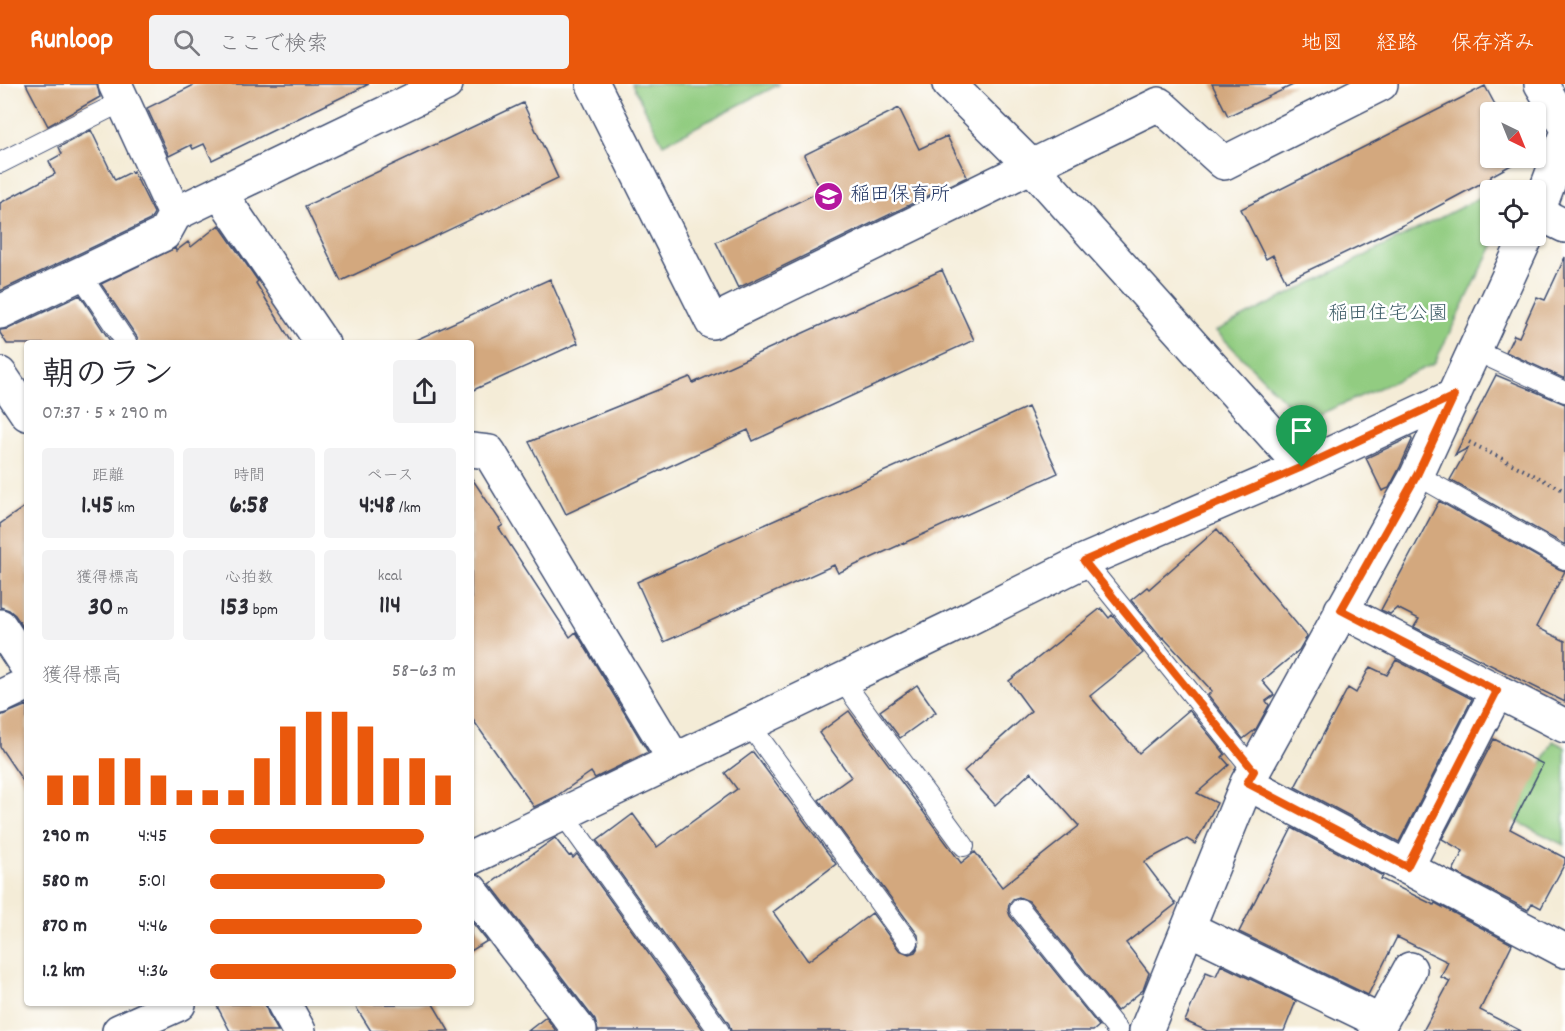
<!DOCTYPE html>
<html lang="ja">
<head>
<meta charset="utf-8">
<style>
	body { margin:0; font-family:Dekko,"Klee One",sans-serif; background:#f2f2f3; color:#2b2b33; height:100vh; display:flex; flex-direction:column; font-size:22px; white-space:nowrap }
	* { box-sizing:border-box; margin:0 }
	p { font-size:20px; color:#7c7c81 }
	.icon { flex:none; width:33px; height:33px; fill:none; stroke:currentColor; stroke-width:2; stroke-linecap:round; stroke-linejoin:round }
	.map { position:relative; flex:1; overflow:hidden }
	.drawer { position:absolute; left:24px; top:256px; width:450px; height:666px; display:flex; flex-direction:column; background:#fff; border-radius:6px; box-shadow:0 2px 4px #0004 }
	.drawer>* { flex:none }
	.needle { width:39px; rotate:137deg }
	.tools { position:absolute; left:1480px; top:18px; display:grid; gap:12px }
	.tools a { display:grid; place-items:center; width:66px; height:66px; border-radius:6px; background:#fff; box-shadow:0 2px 4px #0004; font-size:30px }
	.pin { position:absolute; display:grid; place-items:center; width:51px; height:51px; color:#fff; margin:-62px -26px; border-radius:50% 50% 50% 0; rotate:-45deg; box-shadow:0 0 6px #0007 }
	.pin .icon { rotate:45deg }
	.round { display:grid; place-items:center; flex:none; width:63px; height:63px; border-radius:6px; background:#f2f2f3 }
	.summary { display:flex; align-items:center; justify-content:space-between; height:102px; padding:0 18px }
	h1 { font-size:33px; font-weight:800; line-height:45px }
	.stats { display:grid; grid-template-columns:repeat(3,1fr); gap:9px; height:102px; padding:6px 18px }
	.stats div { display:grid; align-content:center; border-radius:6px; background:#f2f2f3; text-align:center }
	.stats b { font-size:26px; font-weight:800 }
	.stats small { font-size:16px; font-weight:400 }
	.stats p { font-size:16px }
	.chart { height:168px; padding:12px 18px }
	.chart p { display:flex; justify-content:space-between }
	.chart svg { width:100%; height:108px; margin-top:6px; stroke:#ea580c; stroke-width:6 }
	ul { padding:0 18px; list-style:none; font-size:20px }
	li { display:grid; grid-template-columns:96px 72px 1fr; align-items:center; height:45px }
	li i { height:15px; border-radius:8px; background:#ea580c }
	header { display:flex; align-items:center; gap:36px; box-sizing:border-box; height:84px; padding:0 30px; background:#ea580c; color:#fff }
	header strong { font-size:28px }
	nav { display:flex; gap:33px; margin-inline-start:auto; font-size:21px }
	.search { width:420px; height:54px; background:#f2f2f3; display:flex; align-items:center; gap:15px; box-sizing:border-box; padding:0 21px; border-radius:6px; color:#7c7c81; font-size:22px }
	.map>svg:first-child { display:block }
	.green { fill:#92cc81; stroke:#567e70; stroke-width:1.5 }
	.building { fill:#d3a87e }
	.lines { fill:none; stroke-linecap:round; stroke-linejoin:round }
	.service-casing { stroke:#3c4b70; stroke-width:22 }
	.minor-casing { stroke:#3c4b70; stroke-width:36 }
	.path { stroke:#3c4b70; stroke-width:4; stroke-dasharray:1.5 4.5; stroke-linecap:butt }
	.service { stroke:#fff; stroke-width:20 }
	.minor { stroke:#fff; stroke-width:33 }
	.route-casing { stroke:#fff; stroke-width:12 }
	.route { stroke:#ea580c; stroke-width:8 }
	.labels { text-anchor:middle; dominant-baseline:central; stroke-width:5; stroke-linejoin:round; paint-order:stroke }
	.poi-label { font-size:20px; fill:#1b2f5e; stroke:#fff; text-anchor:start }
	.park-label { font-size:20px; fill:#3f5e68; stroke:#fff }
</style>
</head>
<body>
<header>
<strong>Runloop</strong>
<div class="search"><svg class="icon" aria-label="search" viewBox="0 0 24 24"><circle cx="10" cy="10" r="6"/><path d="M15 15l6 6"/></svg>ここで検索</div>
<nav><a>地図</a><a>経路</a><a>保存済み</a></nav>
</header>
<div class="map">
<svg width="1565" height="947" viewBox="0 0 1565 947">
	<rect width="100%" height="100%" fill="#fff"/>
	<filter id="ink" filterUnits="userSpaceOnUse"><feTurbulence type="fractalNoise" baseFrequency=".0167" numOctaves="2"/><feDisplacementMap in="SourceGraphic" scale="12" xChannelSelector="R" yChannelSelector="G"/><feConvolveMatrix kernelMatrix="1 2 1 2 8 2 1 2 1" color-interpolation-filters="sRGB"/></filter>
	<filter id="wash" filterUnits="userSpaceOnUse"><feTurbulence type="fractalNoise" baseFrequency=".008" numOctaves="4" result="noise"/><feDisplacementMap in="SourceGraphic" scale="24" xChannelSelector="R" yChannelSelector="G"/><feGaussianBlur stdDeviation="1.35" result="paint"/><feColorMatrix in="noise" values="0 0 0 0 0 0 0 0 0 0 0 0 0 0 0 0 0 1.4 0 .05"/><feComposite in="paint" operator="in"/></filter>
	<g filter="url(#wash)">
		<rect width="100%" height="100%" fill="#f4ecd7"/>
		<path class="green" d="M632,0H780L663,60Z
			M1491,108V152H1498L1434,280L1304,337L1216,247Z
			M1553,657L1565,663L1564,761L1514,736Z"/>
		<g id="blocks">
			<path class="building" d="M26,0H97L100,13L48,42Z
				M196,0H369L212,76L204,60L193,65L191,61L169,72L147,24Z
				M1212,0H1295L1228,32Z
				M1485,2L1499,28H1491V74H1524L1491,92V94L1405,140L1286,197L1273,171L1266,175L1241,125Z
				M523,19L558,94L341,197L305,122Z
				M899,24L919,65L947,52L967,93L738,204L716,158L821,107L804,71Z
				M91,46L115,96L133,87L154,129L150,136L0,207V119L55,90L49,77L62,70L59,63Z
				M219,141L258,197L256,199L293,260H139L137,253L101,200L175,164L176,167L188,158L191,163Z
				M1565,173V295L1506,268L1514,251L1519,253L1537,213L1545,216Z
				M942,186L974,256L753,357L748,346L566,430L529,358L690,293L693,299Z
				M550,195L578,259L471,307V260H407Z
				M80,211L112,260H7L0,249V246L8,245Z
				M1496,291L1565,320V461L1450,396L1468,364L1455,371Z
				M1028,323L1058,389L838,489L834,481L664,558L637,498Z
				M1411,353L1412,356L1400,383L1389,404L1382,407L1366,374Z
				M471,393L503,441L499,444L570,553L576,548L648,668L595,694L591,688L555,713L534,723L471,633Z
				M1439,417L1559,485L1565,487L1536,543L1565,557V618L1414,543L1419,535L1397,524L1390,530L1381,526Z
				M27,421V549L15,531L9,526L0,523V440Z
				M1217,445L1307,552L1299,566L1262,597L1274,611L1266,617L1269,621L1256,645L1243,655L1208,611L1212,607L1163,553L1162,554L1131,516L1147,503L1149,505Z
				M1101,524L1109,534L1112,531L1143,569L1090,612L1139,669L1189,626L1225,670L1222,673L1229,681L1197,709L1217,719L1195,760L1187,755L1144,778L1176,820L1126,859L1149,889L1143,906L1117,927L1029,817L1019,813L1013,815L1009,820L1008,826L1010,832L1099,942L1093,947H731L729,940L597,757L633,730L657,763L737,705L725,689L753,668L836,780L773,828L808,877L872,829L899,866L909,870L915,868L919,862L918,851L819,716L851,693L819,649L849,627L961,779L975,768L1002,803L1079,742L1031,688L995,721L964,687L1031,627L1009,597Z
				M1396,576L1472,615L1399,758L1295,703L1348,604L1356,609L1370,583L1387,591Z
				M917,601L936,628L900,654L880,627Z
				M27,621V703L0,663V632Z
				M1494,655L1543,680L1510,745L1565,774V779L1541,824L1532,819L1528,826L1453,787L1463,767L1442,755Z
				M1292,744L1383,792L1381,795L1434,821L1435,819L1512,860L1480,926L1521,947H1423L1450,897L1441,893L1448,878L1397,853L1368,911L1239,848Z
				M555,754L569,772L571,771L573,774L577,770L704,947H598L595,936L490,800Z
				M471,837L487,857L471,867Z
				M1221,881L1296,917L1284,947H1207L1185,937L1206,888L1216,892Z
				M216,920H265L268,929L278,947H230Z
				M354,920H433L449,947H371Z
				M546,933L556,947H528Z"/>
		</g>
	</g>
	<g filter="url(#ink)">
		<use href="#blocks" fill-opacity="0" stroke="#3c4b70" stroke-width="1.5"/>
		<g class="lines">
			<defs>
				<path id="service" d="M0,79L123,17
					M80,190L127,260
					M1474,266L1565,308
					M1417,391L1565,475
					M1084,477L1254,687
					M842,596L964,762
					M749,640L908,858
					M563,730L719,947
					M1020,825L1118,947"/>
				<path id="minor" d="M115,0L175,130L446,0
					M593,0L712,238L1159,20L1224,79L1381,0
					M949,0L1032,83L1302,383
					M1541,0L1565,40
					M220,109L323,260
					M1538,129L1565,142
					M1536,133L1565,55
					M0,228L164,150L175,130
					M0,290L27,330
					M471,366L489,368L674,675
					M1341,526L1497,607L1407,783
					M0,542L27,583
					M1497,607L1565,642
					M0,613L27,600
					M1247,699L1565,867
					M471,774L948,545L1084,477L1302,383L1454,312
					M471,806L580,947
					M1188,844L1381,938
					M284,920L299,947
					M119,947L179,920
					M1146,947L1247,699L1417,391L1527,152
					M1376,947L1410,885"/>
			</defs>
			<use href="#service" class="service-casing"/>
			<use href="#minor" class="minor-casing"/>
			<path class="path" d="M1469,358L1565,407"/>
			<use href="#service" class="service"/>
			<use href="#minor" class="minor"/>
		</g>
	</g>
	<g class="lines" filter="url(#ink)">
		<defs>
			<path id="route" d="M1454,312L1417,391L1341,526L1497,607L1407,783L1247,699L1254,687L1084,477L1302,383Z"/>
		</defs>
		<use href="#route" class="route-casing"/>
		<use href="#route" class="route"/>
	</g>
	<defs>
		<symbol id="school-disc" viewBox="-11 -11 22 22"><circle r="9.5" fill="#b5179e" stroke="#fff"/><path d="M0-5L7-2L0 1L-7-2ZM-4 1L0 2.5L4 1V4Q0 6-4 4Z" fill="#fff"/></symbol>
	</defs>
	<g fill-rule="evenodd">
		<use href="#school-disc" x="812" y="96" width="33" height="33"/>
	</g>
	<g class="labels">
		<g class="poi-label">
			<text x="850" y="112">稲田保育所</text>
		</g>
		<g class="park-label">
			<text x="1388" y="231">稲田住宅公園</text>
		</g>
	</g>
</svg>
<div class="tools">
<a><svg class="needle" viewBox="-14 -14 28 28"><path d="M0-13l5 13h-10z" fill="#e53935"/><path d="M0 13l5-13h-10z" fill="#7c7c81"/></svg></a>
<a><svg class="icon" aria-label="locate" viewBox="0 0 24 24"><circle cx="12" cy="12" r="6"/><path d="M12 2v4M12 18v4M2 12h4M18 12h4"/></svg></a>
</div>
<div class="pin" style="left:1302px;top:383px;background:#1e9e55"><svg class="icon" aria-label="arrive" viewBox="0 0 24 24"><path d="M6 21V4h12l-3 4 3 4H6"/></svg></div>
<section class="drawer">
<div class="summary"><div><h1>朝のラン</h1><p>07:37 · 5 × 290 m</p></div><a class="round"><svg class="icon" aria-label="share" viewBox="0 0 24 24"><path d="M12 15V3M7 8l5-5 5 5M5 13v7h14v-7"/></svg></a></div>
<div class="stats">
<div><p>距離</p><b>1.45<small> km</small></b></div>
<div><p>時間</p><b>6:58</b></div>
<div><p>ペース</p><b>4:48<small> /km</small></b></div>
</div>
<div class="stats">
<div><p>獲得標高</p><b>30<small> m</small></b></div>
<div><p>心拍数</p><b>153<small> bpm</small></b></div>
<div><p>kcal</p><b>114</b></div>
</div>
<div class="chart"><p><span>獲得標高</span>58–63 m</p>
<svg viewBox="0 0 160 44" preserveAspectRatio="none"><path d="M5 44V32M15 44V32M25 44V25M35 44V25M45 44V32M55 44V38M65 44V38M75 44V38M85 44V25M95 44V12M105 44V6M115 44V6M125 44V12M135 44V25M145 44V25M155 44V32"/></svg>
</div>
<ul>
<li><b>290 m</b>4:45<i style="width:87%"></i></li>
<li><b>580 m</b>5:01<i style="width:71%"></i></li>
<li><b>870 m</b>4:46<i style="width:86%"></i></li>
<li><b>1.2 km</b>4:36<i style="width:100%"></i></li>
</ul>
</section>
</div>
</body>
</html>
